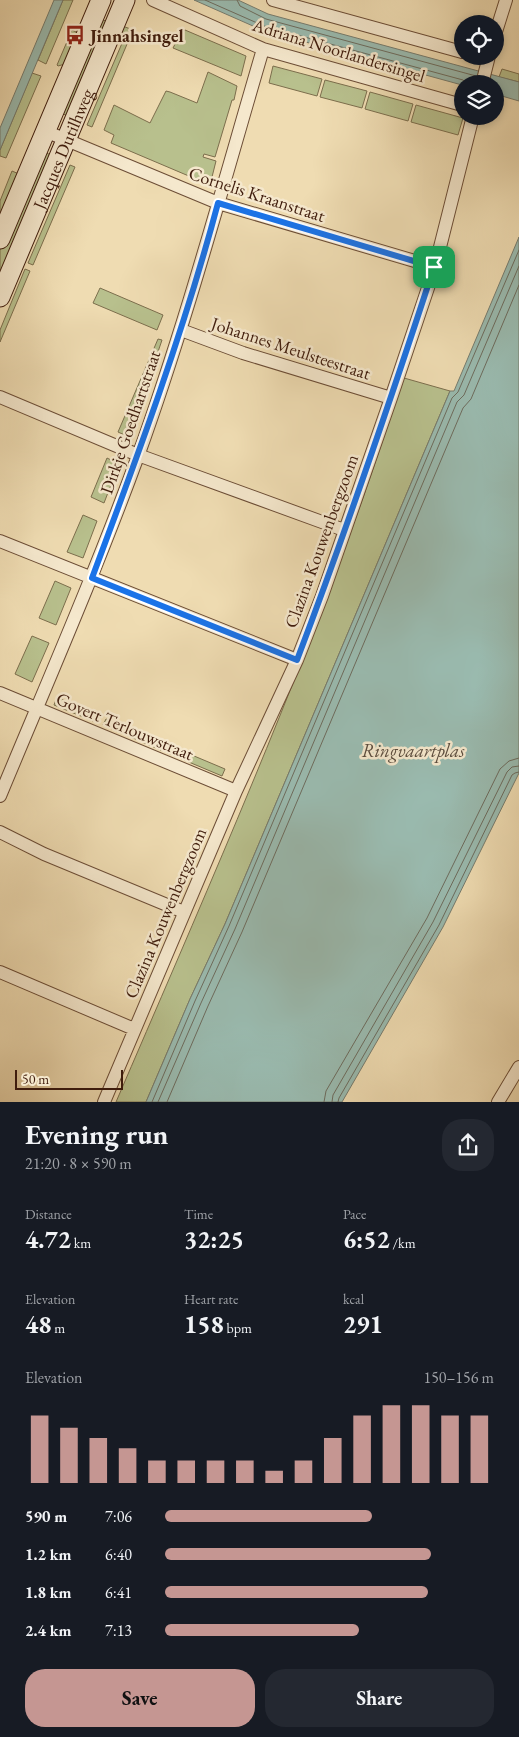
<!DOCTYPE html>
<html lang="en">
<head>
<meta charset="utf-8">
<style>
	body { margin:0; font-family:"EB Garamond",serif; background:#242831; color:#f1f3f6; height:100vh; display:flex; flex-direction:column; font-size:19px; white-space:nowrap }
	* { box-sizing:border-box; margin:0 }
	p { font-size:16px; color:#9ea1a6 }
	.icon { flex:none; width:28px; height:28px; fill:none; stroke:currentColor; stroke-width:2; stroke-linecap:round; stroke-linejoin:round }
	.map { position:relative; height:1102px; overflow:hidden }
	.details { display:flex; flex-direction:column; background:#171b24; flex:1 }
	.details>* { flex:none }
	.controls { position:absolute; left:454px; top:15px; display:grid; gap:10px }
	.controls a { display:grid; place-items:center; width:50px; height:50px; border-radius:50%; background:#171b24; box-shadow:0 2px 8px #0003; font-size:25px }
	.scale { position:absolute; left:15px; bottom:12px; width:108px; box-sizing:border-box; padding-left:5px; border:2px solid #401d0d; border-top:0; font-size:14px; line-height:18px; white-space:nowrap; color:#401d0d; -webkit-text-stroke:4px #f5e8cd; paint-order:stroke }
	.pin { position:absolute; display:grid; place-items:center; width:42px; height:42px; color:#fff; margin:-21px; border-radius:10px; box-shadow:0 2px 8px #0006 }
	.round { display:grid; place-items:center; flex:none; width:52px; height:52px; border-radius:20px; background:#242831 }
	.summary { display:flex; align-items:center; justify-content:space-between; height:85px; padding:0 25px }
	h1 { font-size:28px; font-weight:700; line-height:38px }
	.stats { display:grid; grid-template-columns:repeat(3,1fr); gap:8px; height:85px; padding:5px 25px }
	.stats div { display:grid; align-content:center }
	.stats b { font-size:25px; font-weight:700 }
	.stats small { font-size:14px; font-weight:400 }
	.stats p { font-size:14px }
	.chart { height:140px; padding:10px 25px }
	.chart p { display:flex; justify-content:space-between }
	.chart svg { width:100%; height:90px; margin-top:5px; stroke:#c59692; stroke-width:6 }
	.button { display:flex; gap:10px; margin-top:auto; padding:10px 25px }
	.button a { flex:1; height:58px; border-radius:20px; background:#c59692; color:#111; font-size:20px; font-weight:700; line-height:58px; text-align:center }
	.button a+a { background:#242831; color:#f1f3f6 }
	ul { padding:0 25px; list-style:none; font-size:16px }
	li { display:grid; grid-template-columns:80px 60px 1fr; align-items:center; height:38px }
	li i { height:12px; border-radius:6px; background:#c59692 }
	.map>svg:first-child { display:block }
	.green { fill:#b8c08d; stroke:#7c6e4d }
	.water { fill:#9abbb0; stroke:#767c6f }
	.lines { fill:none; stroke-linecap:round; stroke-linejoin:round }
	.shore { stroke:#6d6c5e; stroke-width:1 }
	.street-casing { stroke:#6c4d36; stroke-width:14 }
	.secondary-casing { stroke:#401d0d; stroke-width:21 }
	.street { stroke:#f5e8cd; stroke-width:12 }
	.secondary { stroke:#f5e8cd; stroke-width:19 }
	.route-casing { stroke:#fff; stroke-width:10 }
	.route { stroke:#1a73e8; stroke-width:6 }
	.labels { text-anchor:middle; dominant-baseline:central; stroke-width:5; stroke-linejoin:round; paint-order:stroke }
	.poi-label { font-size:18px; font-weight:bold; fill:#401d0d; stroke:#f5e8cd; text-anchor:start }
	.street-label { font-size:18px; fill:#401d0d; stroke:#f5e8cd }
	.water-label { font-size:19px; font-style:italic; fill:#5b4c3e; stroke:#f5e8cd }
</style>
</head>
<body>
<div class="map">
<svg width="519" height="1102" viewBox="0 0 519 1102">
	<rect width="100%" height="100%" fill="#efdcb2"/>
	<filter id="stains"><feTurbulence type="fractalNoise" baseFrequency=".004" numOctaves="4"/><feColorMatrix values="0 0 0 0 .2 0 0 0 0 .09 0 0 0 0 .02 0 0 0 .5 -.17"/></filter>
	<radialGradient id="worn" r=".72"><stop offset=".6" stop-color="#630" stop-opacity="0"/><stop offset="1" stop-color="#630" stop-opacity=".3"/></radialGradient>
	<path class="green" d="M63,0H73L46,64L38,60Z
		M99,18L110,23L70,117L59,112Z
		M120,25L133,30L92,127L87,125L123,41L118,39Z
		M72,30L78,33L65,64L58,66L57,65Z
		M185,30L246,56L241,76L173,48L182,31Z
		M273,66L322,79L317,96L269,83Z
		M502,69L519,74V82L499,77Z
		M208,72L237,86L234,100H232L215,157L204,154L203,157L216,161L210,185L111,143L114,135L104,130L114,105L150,123L166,91L170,92L197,103Z
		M32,73L41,76L6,158L0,156V150Z
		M325,80L367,91L362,108L320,97Z
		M370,92L413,104L408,121L365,109Z
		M416,105L463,118L458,135L411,122Z
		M42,151L53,156L0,283V250Z
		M70,165L75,167L33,265L28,263Z
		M12,171L19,174L2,213H0V201Z
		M25,269L30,271L0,342V330Z
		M100,288L163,315L157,330L93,303Z
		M158,339L162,340L129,437L118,432Z
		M404,378L450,391L225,924L190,999L146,1102H116C197,914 280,726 350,534C369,482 386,430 404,378Z
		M107,458L119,464L104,503L91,497Z
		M83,515L97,521L83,558L67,552Z
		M55,581L71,588L56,625L39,618Z
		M32,636L49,643L32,682L15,674Z
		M57,697L96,714L93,721L54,705Z
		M106,719L143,734L140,741L103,725Z
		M145,734L185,751L182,759L142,742Z
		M187,753L225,769L222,776L184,760Z"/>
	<path class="water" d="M54,0H63L0,150V128Z
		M194,0H238L268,14L519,82V101L495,94V84H462V85L262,30Z
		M519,237V773L443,927L342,1102H146L190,999L225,924L450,391H454Z"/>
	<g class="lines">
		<path class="shore" d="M205,0L264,26L463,80L467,84
			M237,0L240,6L266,19L476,76
			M152,1102L195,1001L229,926L452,398L458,392L519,250
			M158,1102L201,1003L235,929L457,402L464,395L519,266
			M167,1102L208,1006L242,932L463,408L471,399L519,285
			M324,1102L326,1091L427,918L500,769L509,761L519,758
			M332,1102L333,1095L433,922L507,772L512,767L519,766
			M338,1102L339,1098L439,925L512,775L515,773L519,772"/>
		<defs>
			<path id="street" d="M153,0L263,49L462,105
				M273,0L462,52
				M495,35L506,0
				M482,84L489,56
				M45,131L218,203L435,267
				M181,330L243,353L391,398
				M0,397L138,455L344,530
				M0,541L297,660
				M0,693L236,791
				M0,796C47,683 96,571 138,456C186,323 223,185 263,49
				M0,832L44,854L184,912
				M0,972L134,1029
				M104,1102L236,791L297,660L322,596L391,398L435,267L473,116
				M498,1102L519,1067"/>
			<g id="secondary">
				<path d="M0,239L101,0"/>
				<path id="s1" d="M0,297L125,0"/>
			</g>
		</defs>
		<use href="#street" class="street-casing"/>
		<use href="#secondary" class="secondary-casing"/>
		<use href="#street" class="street"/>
		<use href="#secondary" class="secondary"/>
	</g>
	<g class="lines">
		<defs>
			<path id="route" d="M218,203L434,267C391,399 346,531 297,660L92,578C138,455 184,331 218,203Z"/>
		</defs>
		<use href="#route" class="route-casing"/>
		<use href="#route" class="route"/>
	</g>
	<defs>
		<symbol id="bus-bare" viewBox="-9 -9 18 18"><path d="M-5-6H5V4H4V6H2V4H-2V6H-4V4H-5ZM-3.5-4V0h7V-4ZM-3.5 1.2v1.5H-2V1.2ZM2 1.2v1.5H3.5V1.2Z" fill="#8f2418" stroke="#f5e8cd" stroke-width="2.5" paint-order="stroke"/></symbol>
	</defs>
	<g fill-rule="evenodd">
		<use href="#bus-bare" x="61" y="21" width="28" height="28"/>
	</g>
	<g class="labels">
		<g class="poi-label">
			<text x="90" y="35">Jinnahsingel</text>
		</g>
		<g class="street-label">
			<text transform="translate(339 50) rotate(17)">Adriana Noorlandersingel</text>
			<text stroke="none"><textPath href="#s1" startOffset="161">Jacques Dutilhweg</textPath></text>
			<text transform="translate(257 194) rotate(18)">Cornelis Kraanstraat</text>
			<text transform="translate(291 348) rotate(18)">Johannes Meulsteestraat</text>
			<text transform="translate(130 422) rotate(-71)">Dirkje Goedhartstraat</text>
			<text transform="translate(321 541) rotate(-70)">Clazina Kouwenbergzoom</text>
			<text transform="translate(125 726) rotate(23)">Govert Terlouwstraat</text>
			<text transform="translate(165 913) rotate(-67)">Clazina Kouwenbergzoom</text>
		</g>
		<g class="water-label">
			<text x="413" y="750">Ringvaartplas</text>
		</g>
	</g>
	<rect width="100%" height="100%" filter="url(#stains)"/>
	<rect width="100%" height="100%" fill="url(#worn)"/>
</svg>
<div class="controls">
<a><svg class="icon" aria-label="locate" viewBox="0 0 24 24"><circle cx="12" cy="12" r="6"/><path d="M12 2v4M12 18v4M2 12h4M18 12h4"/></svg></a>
<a><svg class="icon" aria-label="layers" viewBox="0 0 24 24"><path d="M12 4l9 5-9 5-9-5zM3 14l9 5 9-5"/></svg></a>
</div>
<div class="scale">50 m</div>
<div class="pin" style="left:434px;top:267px;background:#1e9e55"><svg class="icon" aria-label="arrive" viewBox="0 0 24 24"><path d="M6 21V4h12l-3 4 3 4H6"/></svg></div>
</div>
<section class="details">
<div class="summary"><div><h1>Evening run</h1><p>21:20 · 8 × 590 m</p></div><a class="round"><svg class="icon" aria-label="share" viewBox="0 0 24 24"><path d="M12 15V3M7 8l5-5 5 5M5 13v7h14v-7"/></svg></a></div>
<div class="stats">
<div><p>Distance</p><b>4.72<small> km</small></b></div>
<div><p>Time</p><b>32:25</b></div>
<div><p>Pace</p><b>6:52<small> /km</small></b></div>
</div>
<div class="stats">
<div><p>Elevation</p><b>48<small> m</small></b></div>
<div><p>Heart rate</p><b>158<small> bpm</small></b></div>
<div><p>kcal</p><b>291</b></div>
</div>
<div class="chart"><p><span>Elevation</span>150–156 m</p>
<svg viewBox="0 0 160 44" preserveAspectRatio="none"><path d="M5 44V11M15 44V17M25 44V22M35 44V27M45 44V33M55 44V33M65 44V33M75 44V33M85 44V38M95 44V33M105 44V22M115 44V11M125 44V6M135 44V6M145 44V11M155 44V11"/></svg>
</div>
<ul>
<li><b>590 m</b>7:06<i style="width:63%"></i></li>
<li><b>1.2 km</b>6:40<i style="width:81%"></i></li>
<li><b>1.8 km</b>6:41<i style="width:80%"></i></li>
<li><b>2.4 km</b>7:13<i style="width:59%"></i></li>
</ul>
<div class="button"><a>Save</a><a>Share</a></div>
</section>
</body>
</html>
